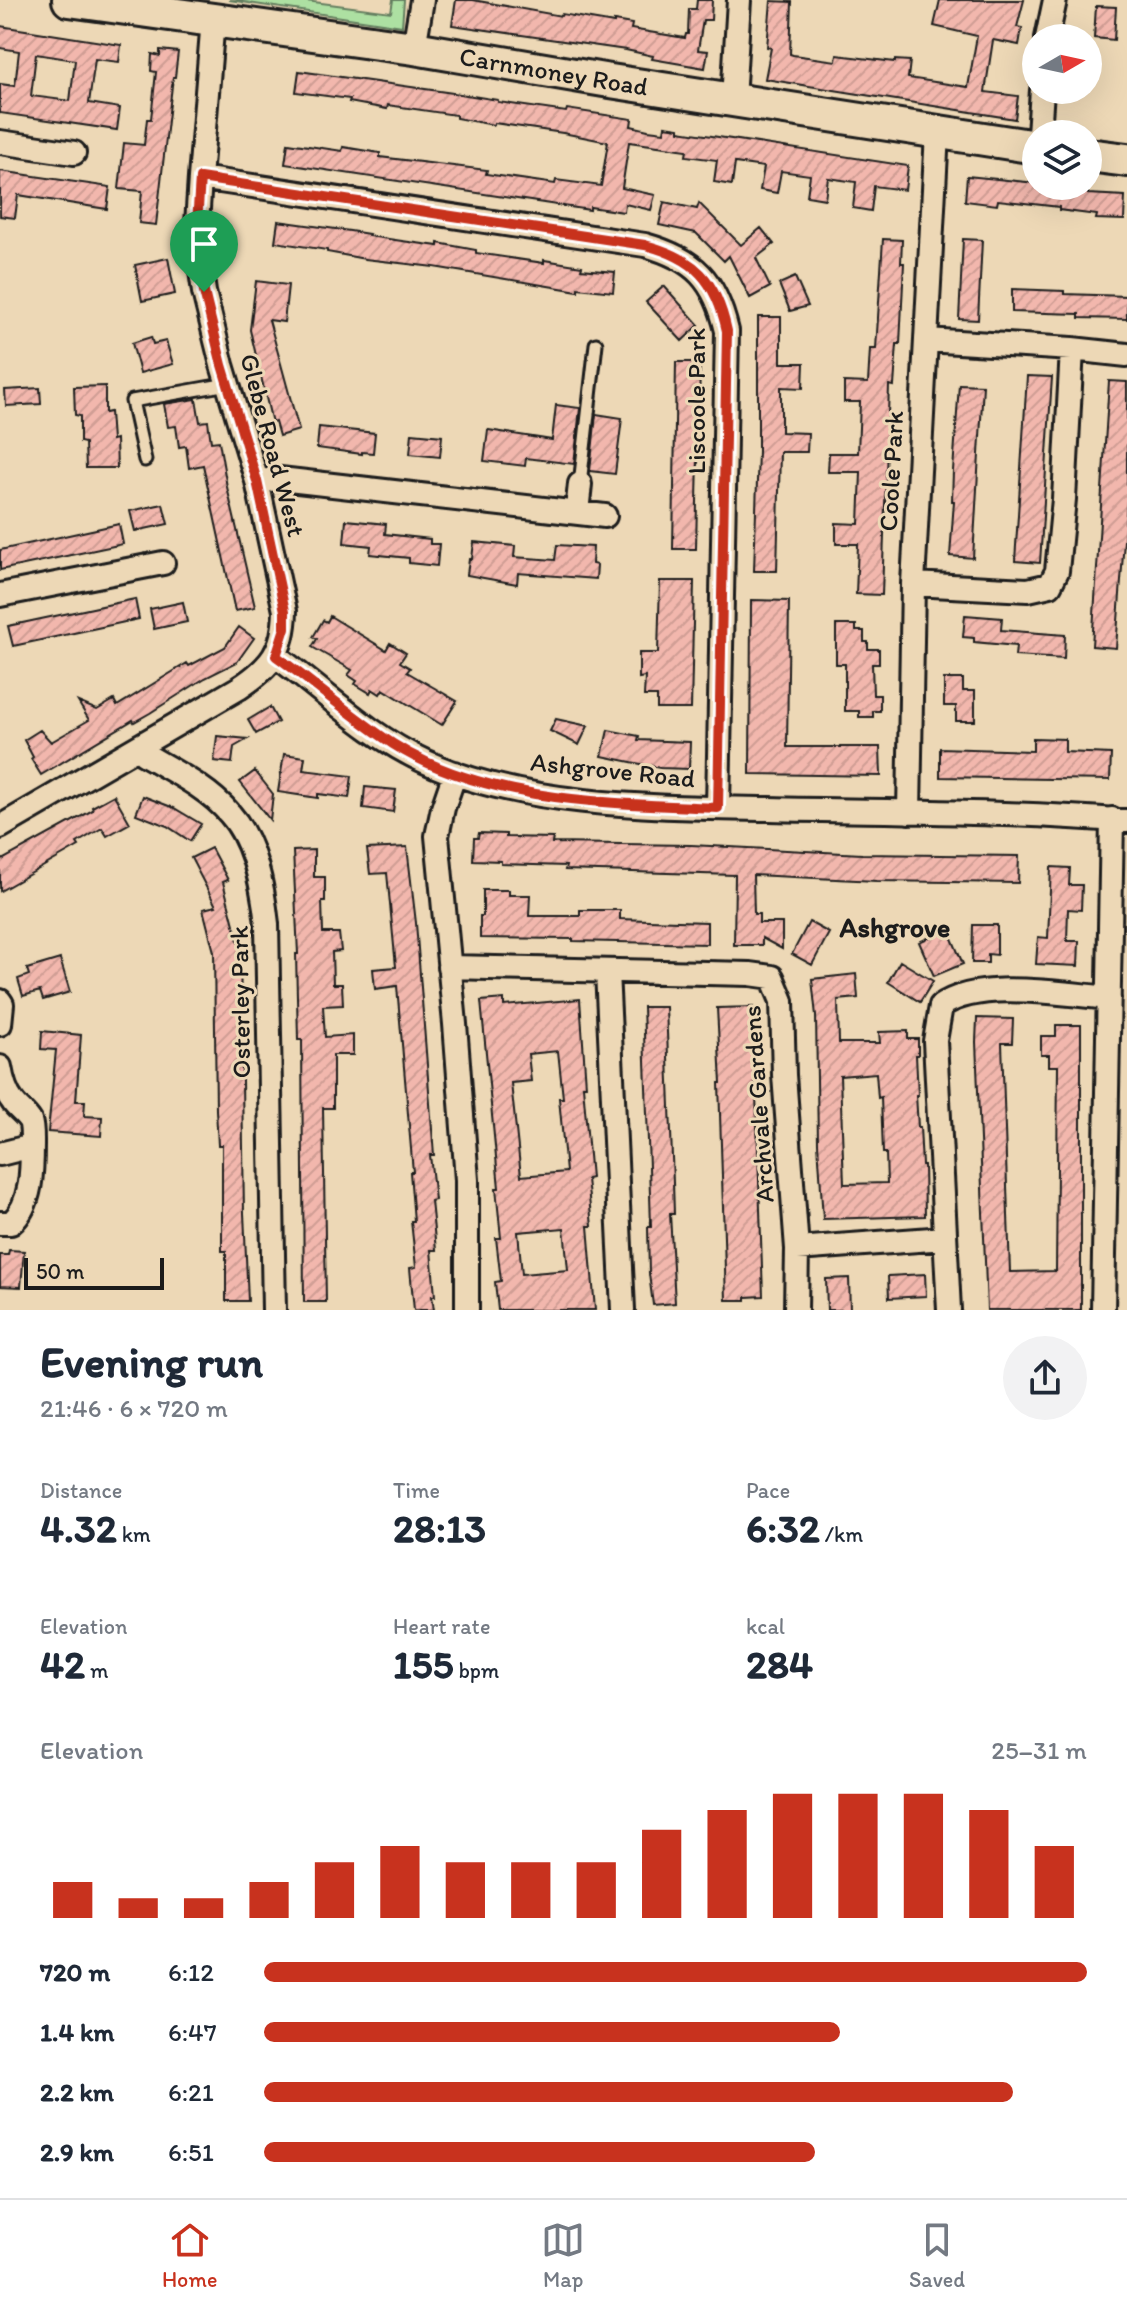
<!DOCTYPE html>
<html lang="en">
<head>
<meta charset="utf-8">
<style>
	body { margin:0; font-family:Itim,sans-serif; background:#f2f2f3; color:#1f2937; height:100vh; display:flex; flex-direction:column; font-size:30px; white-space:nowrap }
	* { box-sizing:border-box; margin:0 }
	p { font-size:26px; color:#747a83 }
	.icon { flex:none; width:44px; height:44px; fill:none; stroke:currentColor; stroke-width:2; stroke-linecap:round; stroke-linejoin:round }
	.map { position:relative; height:1310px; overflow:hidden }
	.sheet { display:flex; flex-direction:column; background:#fff; flex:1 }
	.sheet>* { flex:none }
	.needle { width:52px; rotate:81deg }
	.controls { position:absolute; left:1022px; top:24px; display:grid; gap:16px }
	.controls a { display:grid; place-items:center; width:80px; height:80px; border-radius:50%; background:#fff; box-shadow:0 8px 32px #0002; font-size:40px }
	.scale { position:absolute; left:24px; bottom:20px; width:140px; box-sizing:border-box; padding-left:8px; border:4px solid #1c1c1c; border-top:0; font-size:22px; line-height:28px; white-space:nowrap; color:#1c1c1c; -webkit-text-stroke:6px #edd8b6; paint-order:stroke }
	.pin { position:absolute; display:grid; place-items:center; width:68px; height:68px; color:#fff; margin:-82px -34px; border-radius:50% 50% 50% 0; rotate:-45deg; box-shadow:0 0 8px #0007 }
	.pin .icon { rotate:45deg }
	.round { display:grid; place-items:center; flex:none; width:84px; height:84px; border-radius:42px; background:#f2f2f3 }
	.summary { display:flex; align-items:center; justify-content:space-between; height:136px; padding:0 40px }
	h1 { font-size:44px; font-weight:800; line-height:60px }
	.metrics { display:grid; grid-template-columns:repeat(3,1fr); gap:12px; height:136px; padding:8px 40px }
	.metrics div { display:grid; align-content:center }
	.metrics b { font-size:40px; font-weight:800 }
	.metrics small { font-size:22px; font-weight:400 }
	.metrics p { font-size:22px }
	.chart { height:224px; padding:16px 40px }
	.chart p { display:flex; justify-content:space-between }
	.chart svg { width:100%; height:144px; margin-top:8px; stroke:#c8321e; stroke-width:6 }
	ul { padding:0 40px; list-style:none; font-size:26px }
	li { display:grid; grid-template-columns:128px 96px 1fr; align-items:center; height:60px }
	li i { height:20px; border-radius:10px; background:#c8321e }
	.menu { display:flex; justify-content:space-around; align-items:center; height:112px; border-top:2px solid #e0e1e3; background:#fff; font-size:22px; color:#747a83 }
	.menu a { display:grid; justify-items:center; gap:4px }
	.menu .on { color:#c8321e }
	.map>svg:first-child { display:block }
	.grass { fill:#ade0a2; stroke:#647e5f; stroke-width:2 }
	.building { fill:url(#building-hatch); stroke:#1c1c1c; stroke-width:2; fill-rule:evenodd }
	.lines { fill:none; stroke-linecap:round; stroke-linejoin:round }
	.lane-casing { stroke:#1c1c1c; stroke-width:17 }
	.street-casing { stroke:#1c1c1c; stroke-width:28 }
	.secondary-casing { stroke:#1c1c1c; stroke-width:38 }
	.lane { stroke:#edd8b6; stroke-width:11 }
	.street { stroke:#edd8b6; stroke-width:22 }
	.secondary { stroke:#edd8b6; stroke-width:32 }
	.route-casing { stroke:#fff; stroke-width:16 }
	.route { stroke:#c8321e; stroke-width:10 }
	.labels { text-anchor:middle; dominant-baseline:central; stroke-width:6; stroke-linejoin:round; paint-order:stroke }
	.street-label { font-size:26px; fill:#1c1c1c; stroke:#edd8b6 }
	.neighbourhood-label { font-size:28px; font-weight:bold; fill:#1c1c1c; stroke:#edd8b6 }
</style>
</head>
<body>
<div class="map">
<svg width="1127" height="1310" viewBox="0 0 1127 1310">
	<defs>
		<pattern id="building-hatch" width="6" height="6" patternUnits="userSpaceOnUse" patternTransform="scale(2)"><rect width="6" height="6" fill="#f2b7ad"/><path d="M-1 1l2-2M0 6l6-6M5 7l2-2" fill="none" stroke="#cf9d94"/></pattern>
	</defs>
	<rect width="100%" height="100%" fill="#edd8b6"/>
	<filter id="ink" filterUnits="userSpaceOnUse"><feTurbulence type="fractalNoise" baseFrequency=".0125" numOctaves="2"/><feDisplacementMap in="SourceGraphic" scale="16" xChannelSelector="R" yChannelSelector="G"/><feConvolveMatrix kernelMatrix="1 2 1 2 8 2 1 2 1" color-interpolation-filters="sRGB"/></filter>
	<g filter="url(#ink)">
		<path class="grass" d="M229,0H298L391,12L393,0H404L402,26Z"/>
		<path class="building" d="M456,0H473L561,16L562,14L614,23V21L632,24L631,29L685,38L686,34H688L689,9H696L697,0H712L711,20H703L698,50L708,51L705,68L652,59L653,56L626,50L452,25Z
			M940,0H1024L1017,27L1022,28L1019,45L993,40L985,92L1018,96L1015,119L765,79L771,48L767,47L771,1L792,2L790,54L793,55L836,61L837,55L895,62V60L910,61L908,78L968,87L977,36L934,26Z
			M1096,6L1116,7L1114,40L1094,38Z
			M0,26L121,45L119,62L95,59L89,103L120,108L117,130L0,113V84L15,86L19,51L0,48ZM36,54L75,60L70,101L31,96Z
			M160,50L178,52L175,77H173L156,225L139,223L142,191L119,189L124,143L144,145L147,119H151L156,72L151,71L152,54L160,56Z
			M299,71L460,94L498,100V102L566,112L567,109L632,119L631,126L648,130L664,132L665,126L679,128V131L908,166L905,190L874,186L871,211L853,208L856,182L828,178L825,199L807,196L810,175L781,171L777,193L760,190L764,167L735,163L732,185L714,182L717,160L686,156L687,150L629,142L622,188L655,195L651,210L625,204L624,212L590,207V210L285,164L288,143L342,151L343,147L380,153V157L487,170L486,174L555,184L556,180L601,186L608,142L563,133L494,123V125L456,118V115L388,105L387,109L349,102L350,99L296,92Z
			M0,171L110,187L107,209L18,195L15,218L0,216Z
			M967,176L1036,183V186L1088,192V194L1125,196L1124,220L1096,219L1097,215L1059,210V207L998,200L997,205L965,201Z
			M664,202L697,209L699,203L741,245L761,228L774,244L756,258L770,287L750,298L729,256L724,261L696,233L659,225Z
			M278,221L350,231L369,234L368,236L402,241L438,246V243L476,250V253L544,263V260L582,266L581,269L615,272L613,292L578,288V291L434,267L365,259L327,252V250L275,242Z
			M883,239L902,240L901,263H904L900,344H897L894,386L889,385L882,595L856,594L858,544H836V523L859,524L861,472H828L829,453H858L860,402H844V382L868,383L870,349H876Z
			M963,239L982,240L978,320L959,319Z
			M168,258L175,294L142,301L135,265Z
			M795,277L808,306L790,311L779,284Z
			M256,281L288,285L284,322L269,320L299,430L279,436L275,422L272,423L250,330Z
			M664,286L699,325L682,341L646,302Z
			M1012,289L1064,291V294L1127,296V319L1079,318V314L1012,312Z
			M758,317H781V363H804L803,388L781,387V432L808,433L807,452H780L777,571H754L758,451Z
			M151,337L153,344L166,341L173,364L140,373L132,343Z
			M676,362H700L696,549H673Z
			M1027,376L1052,377L1040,563L1015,561Z
			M1109,381L1127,382V500L1116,648L1092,646Z
			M959,384L983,385L973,558L950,556L954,501H952L953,471Z
			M105,386V413L110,412L112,440L116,439L117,468H86L85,443L80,442V416L75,415L74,387Z
			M40,388L41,404L6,406L5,390Z
			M196,399L200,422L208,421L211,442L219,441L227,487L255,607L235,611L203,465L189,468L186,446L179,447L176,426L168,427L164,404Z
			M556,405L580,408L574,464L526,458L525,466L484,461L488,430L552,440Z
			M596,414L622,418L615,474L590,471Z
			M319,427L375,433L373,453L362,452V454L317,448Z
			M412,433L442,436L440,457L410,454Z
			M163,504L168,524L135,531L130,511Z
			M346,520L386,524L385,534L430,539V544H439L437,566L409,563V558L370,554L371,546L344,543Z
			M119,524L123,544L0,570V550Z
			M474,542L515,546L514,557L555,560L557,545L593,547L592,564L597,565L596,579L518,573L517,584L467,575L469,559H472Z
			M660,581H694L691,709H657V696H644L645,677L639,678V653H658Z
			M135,599L139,619L13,646L8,626Z
			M751,600L789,601L787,747H880L881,776L750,774Z
			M183,602L187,622L154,629L150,609Z
			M965,615L1002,618L1001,630L1065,635L1064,659L1015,656L1016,646L974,642V638L963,637Z
			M330,616L386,650L390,643L406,653L400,662L410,668L407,672L457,701L442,725L383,689L380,694L372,689L370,693L355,684L357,681L348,675L352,670L312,647L317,639L313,637L323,620L327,622Z
			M836,625H856V631H864V642H868V649H879V664H872L873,695H880V711H873V717H859V711H845V664H836Z
			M239,627L254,638L237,662L205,678L150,713L134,722L133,720L41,775L31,759L33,757L24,740L40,730L51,742L89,720L78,702L97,710L114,700L117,706L187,663L189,666L225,647Z
			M944,679H963V691H975V721H956V706H944Z
			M270,707L278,722L256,734L248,720Z
			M556,719L588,726L579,745L550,731Z
			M608,730L639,736L638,740L690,742L689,769L660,768L602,756Z
			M217,736L248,739L234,747L232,763L214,761Z
			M1033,738L1065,739V752L1111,754L1110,780L940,777V748L1033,751Z
			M284,754L305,757L303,770L352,776L349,798L318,794V798L278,792Z
			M255,771L273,794L270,820L240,782Z
			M365,787L396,790L393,812L363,808Z
			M114,795L130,823L107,836L102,828L77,843L79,846L0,891V861L93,810L92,807Z
			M143,796L174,808L201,824L190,841L167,826L136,814Z
			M479,833L506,834V837L553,838L552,843L691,845L862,854L1019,856L1018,883L877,881L753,875L754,914H759V923H782V949L762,938V945H734L735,875L565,870L566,866L501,864V861L473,860L474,838H478Z
			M407,847L416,923L434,1155H430L435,1200L431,1201L436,1250H431L435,1296H432L434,1310H414L410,1268L416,1267L411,1221H414L410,1172H413L397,986L375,989L373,969L396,967L387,873L370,874L367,849Z
			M211,848L228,880L223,882L240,948L244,1213L248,1301H226V1251H222V1145H218L216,1110L214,952L203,909L216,906L191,858Z
			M314,850V877H325V901H322L323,933H339L341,951L332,952L333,984H342L343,1005L323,1006L325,1037L353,1035V1055H333V1108H323L326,1302H304L302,1040H298L296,954H298L293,851Z
			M1051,867L1070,868L1069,885H1082L1081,910L1068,909L1067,941H1079L1078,966L1036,964L1038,937L1048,938Z
			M483,890H509V895H530L529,916H580V910H620V919L707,922V944L573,941V939L480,938V916H483Z
			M809,922L829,933L812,965L792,954Z
			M973,925H997V955L988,954V963H972Z
			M948,929L963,964L934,976L919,942Z
			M60,959L70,992L43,1000L40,991L23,996L18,979L29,975L27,969Z
			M900,961L933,981L920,1002L888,982Z
			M856,974L858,998L838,1000L839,1043H880L879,1032L908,1031V1039H918V1055H916L918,1095H916L918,1127H920L922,1165H924L925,1216L823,1219L818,1143L816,1016L812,979ZM876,1073L878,1098L881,1097L883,1153H886L887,1183L844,1184L840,1076Z
			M504,999V1006L580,999L586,1086H583L591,1178L587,1179L592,1226H588L595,1310H498L495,1282L501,1281L496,1238H501L496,1188H499L481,1001ZM558,1051L563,1098H559L566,1172L521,1176L511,1083L531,1081L528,1054ZM564,1228L568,1270L522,1274L518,1232Z
			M643,1007H666L673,1182L674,1214H670L675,1303L653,1305L649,1274L648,1227H651L650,1194Z
			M753,1007L763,1296L746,1297V1300H726L719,1083H721L717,1008Z
			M977,1018L1013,1019L1012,1043H1002L1010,1272L1056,1271L1058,1066H1049V1055H1041V1036H1056V1025H1081V1310H987L976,1042Z
			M42,1031L81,1035L76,1101H85L84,1116L102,1117L101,1136L48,1132L56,1050L41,1049Z
			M9,1250L24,1251L21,1287L0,1286V1255H8Z
			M925,1274L926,1296L889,1298L888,1276Z
			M849,1278L850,1310H827L826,1279Z"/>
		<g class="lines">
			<defs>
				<path id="lane" d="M145,460L132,401L228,384
					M580,484L596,344"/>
				<path id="street" d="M1047,38L1055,0
					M414,48L422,0
					M733,100L739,0
					M1039,134L1042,90
					M0,142L74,153
					M200,178L645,245C695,259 715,280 727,331L718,808
					M926,340L1072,349L1127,355
					M257,481L280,479L605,516
					M577,512L580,484
					M913,584L1028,590L1050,585L1057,571L1064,499L1072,349
					M0,595L163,563
					M276,656C324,691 369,736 424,761C524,808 660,807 770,809C888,812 1008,811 1127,821
					M138,748L144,754C173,771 208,788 230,814C255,842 263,888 267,924L274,1310
					M455,773L443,808L437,836L455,1024L467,1180V1310
					M909,812L913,584L937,133
					M0,827L239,688C271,667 284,651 285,611L257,481L222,365L204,292L199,257L197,224L200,178L213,19
					M449,967L750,974L772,977L782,1001L784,1075L797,1249L796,1310
					M607,971L623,1310
					M0,1001L2,1004L0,1024
					M0,1067C2,1079 5,1092 13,1102C18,1109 26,1114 30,1121C32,1126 32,1133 32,1140C32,1166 33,1204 11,1223H0
					M0,1154L32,1146
					M797,1249L945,1238
					M949,1310L935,1041L941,1006C978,979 1063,994 1109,998
					M1103,1310L1112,819"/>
				<g id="secondary">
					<path id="s1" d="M69,0L414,48L604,80L1036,147"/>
					<path d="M1088,155L1127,160"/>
				</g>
			</defs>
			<use href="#lane" class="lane-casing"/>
			<use href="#street" class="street-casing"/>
			<use href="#secondary" class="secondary-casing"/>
			<use href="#lane" class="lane"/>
			<use href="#street" class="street"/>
			<use href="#secondary" class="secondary"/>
		</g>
	</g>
	<g class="lines" filter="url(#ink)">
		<defs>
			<path id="route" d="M200,178L645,245C695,258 716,280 727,331L718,808C612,803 485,803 393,744C352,717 315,684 276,656L285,628V611L257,481L222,365L204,292L197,224Z"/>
		</defs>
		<use href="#route" class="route-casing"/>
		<use href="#route" class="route"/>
	</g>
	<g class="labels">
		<g class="street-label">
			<text stroke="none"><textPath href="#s1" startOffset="490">Carnmoney Road</textPath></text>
			<text transform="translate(696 401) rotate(-90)">Liscoole Park</text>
			<text transform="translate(273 445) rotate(75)">Glebe Road West</text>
			<text transform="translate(891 471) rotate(-87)">Coole Park</text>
			<text transform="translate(613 770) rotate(6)">Ashgrove Road</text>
			<text transform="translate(240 1002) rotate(-91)">Osterley Park</text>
			<text transform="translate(758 1104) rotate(-94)">Archvale Gardens</text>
		</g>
		<g class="neighbourhood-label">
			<text x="895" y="927">Ashgrove</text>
		</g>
	</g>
</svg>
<div class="controls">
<a><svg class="needle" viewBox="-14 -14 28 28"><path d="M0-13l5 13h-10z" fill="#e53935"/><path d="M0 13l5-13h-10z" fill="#747a83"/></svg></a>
<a><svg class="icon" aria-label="layers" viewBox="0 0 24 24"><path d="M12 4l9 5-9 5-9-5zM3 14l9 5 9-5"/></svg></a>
</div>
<div class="scale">50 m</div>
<div class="pin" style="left:204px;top:292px;background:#1e9e55"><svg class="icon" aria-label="arrive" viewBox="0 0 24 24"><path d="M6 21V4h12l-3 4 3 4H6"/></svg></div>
</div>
<section class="sheet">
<div class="summary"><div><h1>Evening run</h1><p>21:46 · 6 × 720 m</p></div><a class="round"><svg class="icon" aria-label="share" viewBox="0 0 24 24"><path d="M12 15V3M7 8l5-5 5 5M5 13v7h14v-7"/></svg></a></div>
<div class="metrics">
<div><p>Distance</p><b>4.32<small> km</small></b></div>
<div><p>Time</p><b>28:13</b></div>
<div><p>Pace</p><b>6:32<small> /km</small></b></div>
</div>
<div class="metrics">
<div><p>Elevation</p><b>42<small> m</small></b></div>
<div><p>Heart rate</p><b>155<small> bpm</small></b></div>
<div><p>kcal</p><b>284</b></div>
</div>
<div class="chart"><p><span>Elevation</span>25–31 m</p>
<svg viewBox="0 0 160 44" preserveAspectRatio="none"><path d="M5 44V33M15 44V38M25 44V38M35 44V33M45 44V27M55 44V22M65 44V27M75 44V27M85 44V27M95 44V17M105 44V11M115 44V6M125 44V6M135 44V6M145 44V11M155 44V22"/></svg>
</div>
<ul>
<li><b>720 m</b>6:12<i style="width:100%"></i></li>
<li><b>1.4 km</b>6:47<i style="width:70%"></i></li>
<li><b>2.2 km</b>6:21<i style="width:91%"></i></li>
<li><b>2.9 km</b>6:51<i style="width:67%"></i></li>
</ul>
</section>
<nav class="menu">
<a class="on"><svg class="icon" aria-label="home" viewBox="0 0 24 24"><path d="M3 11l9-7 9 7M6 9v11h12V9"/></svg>Home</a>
<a><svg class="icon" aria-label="map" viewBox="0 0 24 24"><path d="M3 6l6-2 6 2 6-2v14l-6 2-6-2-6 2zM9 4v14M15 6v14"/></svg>Map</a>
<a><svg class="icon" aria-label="saved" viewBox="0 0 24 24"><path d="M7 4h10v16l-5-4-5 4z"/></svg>Saved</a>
</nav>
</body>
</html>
